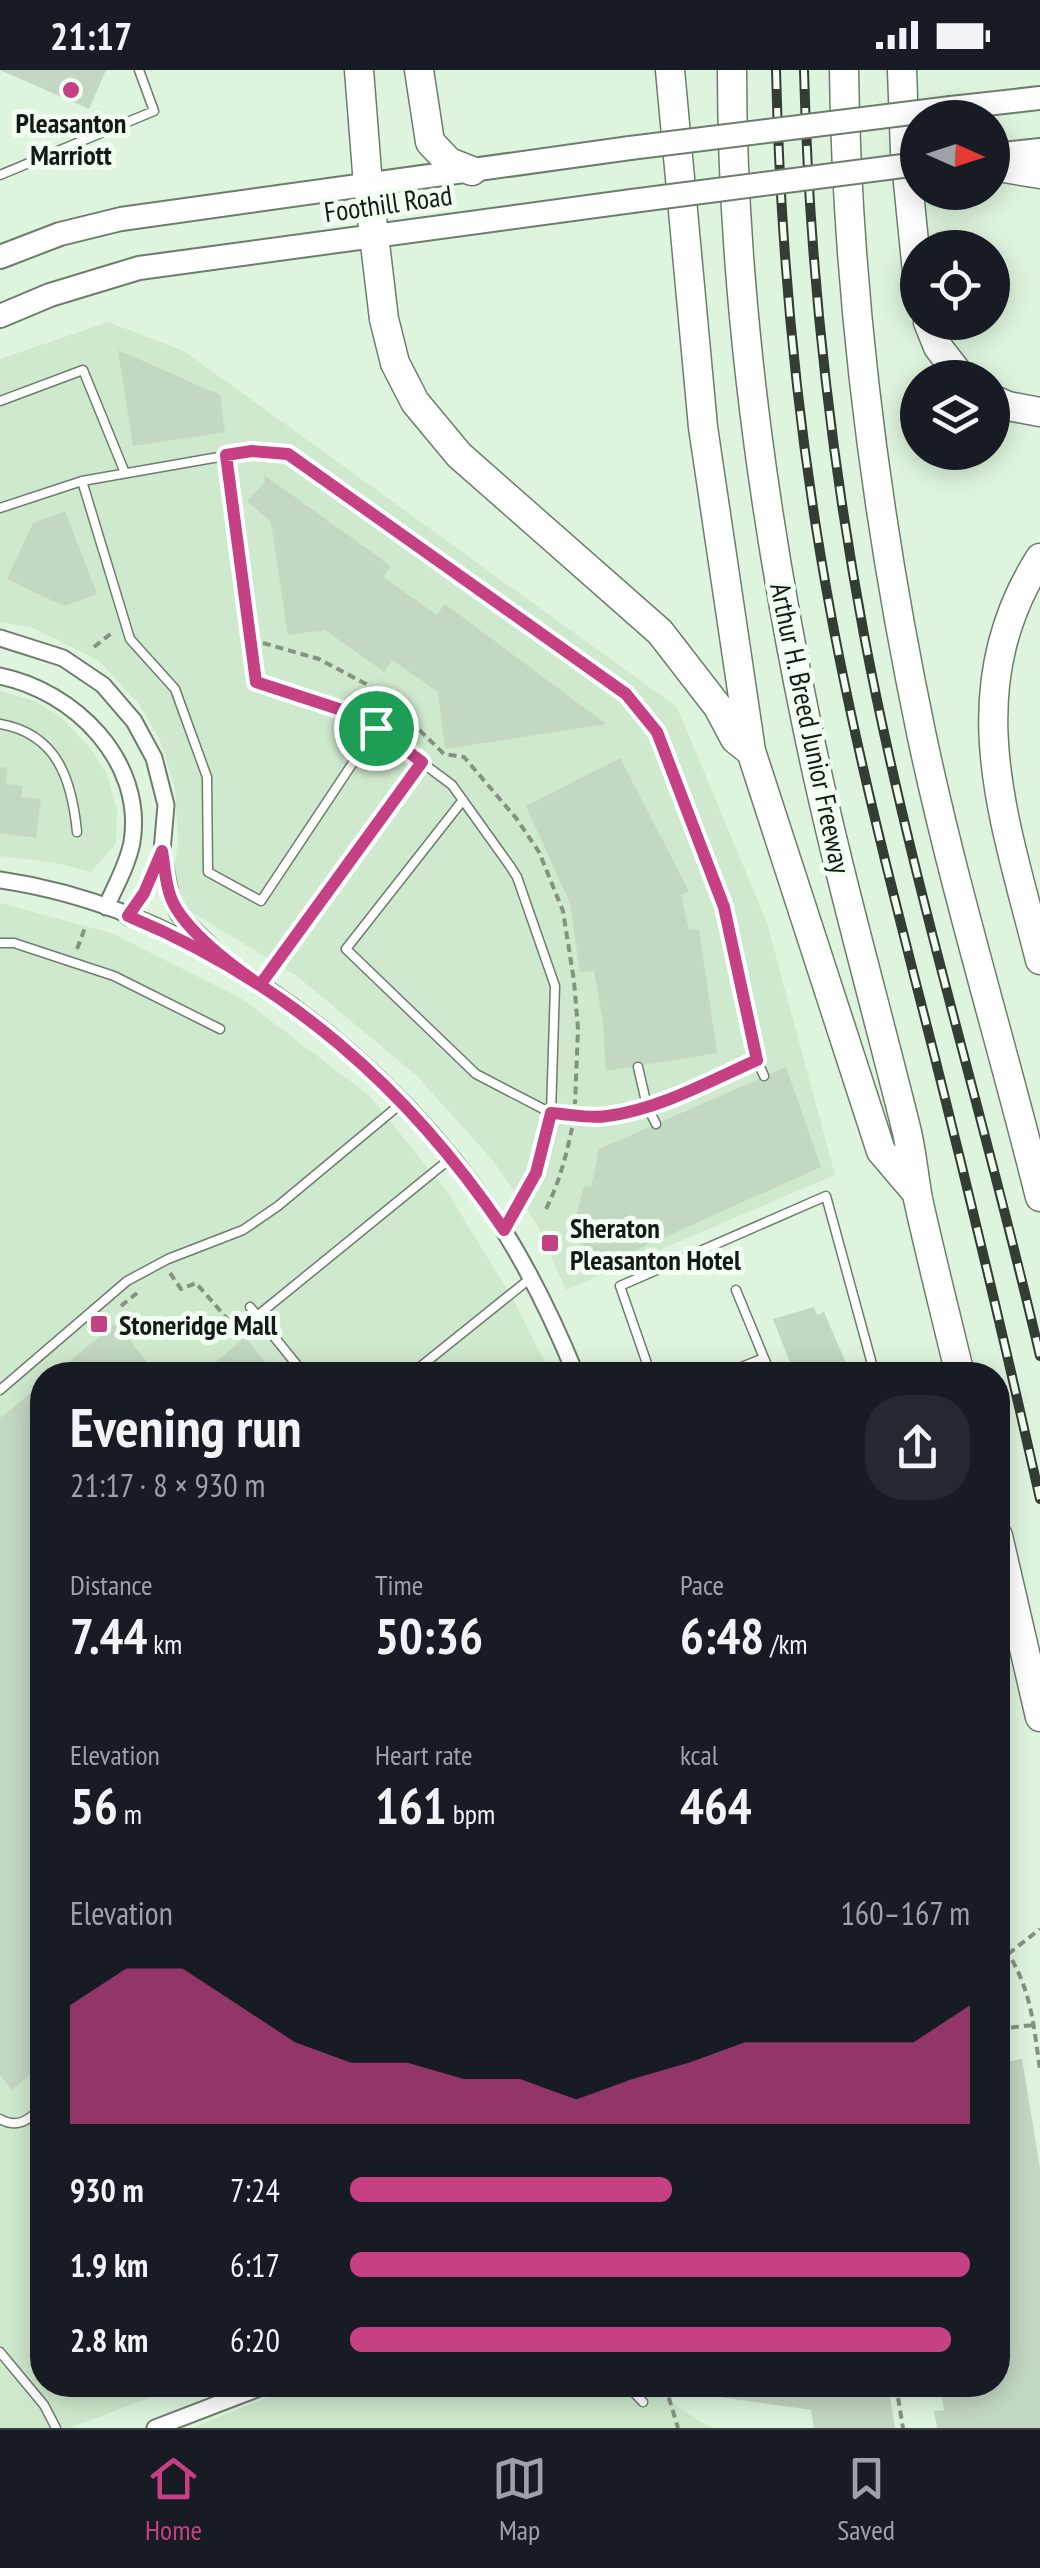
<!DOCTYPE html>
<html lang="en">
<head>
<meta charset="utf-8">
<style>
	body { margin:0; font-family:"PT Sans Narrow",sans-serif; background:#242831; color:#f1f3f6; height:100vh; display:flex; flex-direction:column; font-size:38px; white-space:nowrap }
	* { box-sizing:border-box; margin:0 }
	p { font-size:32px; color:#9ea1a6 }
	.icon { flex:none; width:55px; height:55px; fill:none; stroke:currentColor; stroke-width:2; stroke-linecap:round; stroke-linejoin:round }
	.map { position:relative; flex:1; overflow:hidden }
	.drawer { position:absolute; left:30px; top:1292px; width:980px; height:1035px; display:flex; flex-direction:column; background:#171b24; border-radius:40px; box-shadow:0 5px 25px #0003 }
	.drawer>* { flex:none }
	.needle { width:65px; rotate:93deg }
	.controls { position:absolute; left:900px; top:30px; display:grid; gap:20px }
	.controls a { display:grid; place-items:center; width:110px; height:110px; border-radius:50%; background:#171b24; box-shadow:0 5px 25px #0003; font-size:50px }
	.pin { position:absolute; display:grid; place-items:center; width:85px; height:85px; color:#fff; margin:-42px; border:5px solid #fff; border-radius:50%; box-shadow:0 2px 10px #0007 }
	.round { display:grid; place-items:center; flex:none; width:105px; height:105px; border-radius:40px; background:#242831 }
	.headline { display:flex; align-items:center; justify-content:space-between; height:170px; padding:0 40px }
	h1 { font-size:55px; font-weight:700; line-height:75px }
	.figures { display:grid; grid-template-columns:repeat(3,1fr); gap:15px; height:170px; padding:10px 40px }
	.figures div { display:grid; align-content:center }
	.figures b { font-size:50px; font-weight:700 }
	.figures small { font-size:28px; font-weight:400 }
	.figures p { font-size:28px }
	.chart { height:280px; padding:20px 40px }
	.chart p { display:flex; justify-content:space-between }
	.chart svg { width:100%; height:180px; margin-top:10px; fill:#c64184; opacity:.7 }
	ul { padding:0 40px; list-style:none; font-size:32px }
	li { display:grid; grid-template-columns:160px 120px 1fr; align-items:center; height:75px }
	li i { height:25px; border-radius:12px; background:#c64184 }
	.status { display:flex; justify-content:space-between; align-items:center; height:70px; padding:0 50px; background:#171b24; direction:ltr }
	.status svg { height:28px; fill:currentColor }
	.tab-bar { display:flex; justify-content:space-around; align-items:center; height:140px; border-top:2px solid #363941; background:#171b24; font-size:28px; color:#9ea1a6 }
	.tab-bar a { display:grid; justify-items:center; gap:5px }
	.tab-bar .current { color:#c64184 }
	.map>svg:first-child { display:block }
	.built { fill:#cfe9ce }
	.building { fill:#c3d7c2 }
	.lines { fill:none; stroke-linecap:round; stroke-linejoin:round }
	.lane-casing { stroke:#6c7e6b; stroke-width:11 }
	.street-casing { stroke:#6c7e6b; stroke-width:19 }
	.secondary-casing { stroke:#6c7e6b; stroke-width:26 }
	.highway-casing { stroke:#6c7e6b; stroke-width:31 }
	.path { stroke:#849283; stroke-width:4; stroke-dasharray:8 5; stroke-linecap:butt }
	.lane { stroke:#fff; stroke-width:8 }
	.street { stroke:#fff; stroke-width:15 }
	.secondary { stroke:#fff; stroke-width:22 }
	.highway { stroke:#fff; stroke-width:28 }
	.rail-casing { stroke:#343d33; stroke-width:10 }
	.rail { stroke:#f2fef1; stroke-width:6; stroke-dasharray:19; stroke-linecap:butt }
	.secondary-bridge-casing { stroke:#6c7e6b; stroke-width:26; stroke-linecap:butt }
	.secondary-bridge { stroke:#fff; stroke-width:22 }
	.route-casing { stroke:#fff; stroke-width:20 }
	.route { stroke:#c64184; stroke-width:12 }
	.poi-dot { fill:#c64184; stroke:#f2fef1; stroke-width:4 }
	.labels { text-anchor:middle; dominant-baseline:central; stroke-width:10; stroke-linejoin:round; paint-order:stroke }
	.poi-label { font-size:28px; font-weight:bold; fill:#131a13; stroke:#f2fef1; text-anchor:start }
	.street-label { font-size:28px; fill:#131a13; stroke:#f2fef1 }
</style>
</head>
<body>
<div class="status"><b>21:17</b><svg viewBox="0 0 49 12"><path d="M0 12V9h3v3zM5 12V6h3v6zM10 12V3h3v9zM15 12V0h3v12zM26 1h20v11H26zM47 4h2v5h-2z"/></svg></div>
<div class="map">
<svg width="1040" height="2358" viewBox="0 0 1040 2358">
	<rect width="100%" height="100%" fill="#dff4de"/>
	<path class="built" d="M108,252L184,281L677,637L767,853L835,1105L566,1220L536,1153L494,1092L417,1006L297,906L183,837L173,806L178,772L175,719L160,670L139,634L98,590L31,557L0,552V289Z
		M0,621L35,631L62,648L90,678L107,704L117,740L116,774L91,802L57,793L0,786Z
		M0,833L111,863L242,929L370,1026L448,1123L513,1229L551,1305H42V2315H182L70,2358H0Z
		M299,2315H652L676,2336L711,2358H192Z"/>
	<path class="building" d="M0,0H106L89,39Z
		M118,280L220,325L225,362L133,376Z
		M264,405L391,496L383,507L437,545L445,534L606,654L445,679L438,622L392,590L384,602L325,560L288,565L271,452L247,431L265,412Z
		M65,441L97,524L64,536L7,509L33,453Z
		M620,688L689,821L681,825L689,860L699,859L717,983L606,1001L603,953L594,901L580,902L570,833L526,736Z
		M0,697L7,698L6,714L23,716L21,727L41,729L36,768L0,763Z
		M786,997L821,1097L594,1199L574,1154L584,1116L591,1117L599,1079Z
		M814,1237L817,1245L824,1242L851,1305H795L773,1249Z
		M116,1253L157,1305H53Z
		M245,1267L276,1305H201Z
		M42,1314V1653L31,1662L42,1676V1994L12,2020L0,2005V1348Z
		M1022,1989L1040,2098V2358H937L934,2341L944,2340L940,2315H998V1993Z
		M685,2315H888L895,2358H814L811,2340L712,2326Z"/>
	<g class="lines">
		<defs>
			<path id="lane" d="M0,105L154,41L139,0
				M0,331L83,300L125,403
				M226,385L257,612L360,646L452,715L510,796L517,807L555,916L551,1043L476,1004L346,879L463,730
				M82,411L130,569L175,619L207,707L208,802L261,831L376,658
				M0,438L82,411L253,381L288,384L626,625L657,663L724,837L757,990
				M0,654C58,664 72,711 77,762
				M0,873H14L114,906L220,959
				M260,915L422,692
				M638,997L647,1036L656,1054
				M504,1160L536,1103L551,1043C569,1044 590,1049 607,1046C660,1039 710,1011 757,990L764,1006
				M736,1220L764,1288
				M250,1237L305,1305
				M257,1246L451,1088
				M410,1305L532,1207
				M651,1305L620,1216L826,1126L875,1305
				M721,1305L764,1288L771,1305
				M0,1320L127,1211L168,1189L243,1160L278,1136L403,1032
				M0,2049C18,2059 28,2050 42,2038
				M0,2282L44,2335L56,2358
				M627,2315L643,2332"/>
			<path id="street" d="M0,568L63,588L103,615L134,651L154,688L166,735L162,781L171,829L179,845L219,884
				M0,606C74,621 145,691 132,772C128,794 115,817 106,837
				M0,810C186,837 365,968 475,1118C518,1176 549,1239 576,1305
				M128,847L144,823L161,784
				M155,2358L267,2315"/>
			<path id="secondary" d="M951,38L1040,28
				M992,85L1040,80
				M0,187L60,164L121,149L630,78
				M0,246L50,225L139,198L632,131"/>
			<path id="highway" d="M359,0L368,115L384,249L395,293L415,332L459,385L660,562L718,637L735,669L750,681
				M419,0L430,72L449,92L472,101
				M670,0L703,357L751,681L881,1081L915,1121
				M732,0C732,219 762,438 806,651C834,789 873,925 907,1062C912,1084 914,1107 918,1129C931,1188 946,1246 960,1305
				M844,0C847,224 876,448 922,667C955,822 1002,974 1040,1127
				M902,0L905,82L918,212
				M992,96L1040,104
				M928,252L938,277L962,308
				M992,329L1008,336L1040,342
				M1040,488C955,622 1005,750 1040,890
				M998,1466L1040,1647"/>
		</defs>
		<use href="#lane" class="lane-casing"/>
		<use href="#street" class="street-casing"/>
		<use href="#secondary" class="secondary-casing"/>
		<use href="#highway" class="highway-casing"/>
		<path class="path" d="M263,573L319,589L366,614L408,649L444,684L464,687L516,748L539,782L563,841L574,911L578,959L575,1034
			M94,577L113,562
			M77,879L86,855
			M546,1139C559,1113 566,1087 572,1058
			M170,1203L181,1219L196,1213L230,1252
			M121,1236L137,1223
			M1012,1890C1032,1925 1034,1960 1040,1999
			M998,1892L1040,1859
			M998,1959L1033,1955
			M665,2315L678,2358
			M896,2315L903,2358"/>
		<use href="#lane" class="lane"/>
		<use href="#street" class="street"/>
		<use href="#secondary" class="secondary"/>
		<use href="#highway" class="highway"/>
		<defs>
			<path id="rail" d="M776,0C780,164 794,327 821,488C849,657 893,823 935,988C972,1135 1007,1282 1040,1429
				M804,0C809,190 829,378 864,565C910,808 984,1045 1040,1286"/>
		</defs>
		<use href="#rail" class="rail-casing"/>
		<use href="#rail" class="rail"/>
		<defs>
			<path id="secondary-bridge" d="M630,78L951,38
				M632,131L918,94"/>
		</defs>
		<use href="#secondary-bridge" class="secondary-bridge-casing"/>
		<use href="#secondary-bridge" class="secondary-bridge"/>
	</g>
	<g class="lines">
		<defs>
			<path id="route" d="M376,658L422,692L260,915C232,896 183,859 171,828C165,813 165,797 162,781L144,823L128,846C287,912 408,1018 504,1160L536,1103L551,1043C569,1044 590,1049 607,1046C660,1039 710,1011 757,990L724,837L657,662L626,624L288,384L252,381L226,385L256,612L360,646L376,658"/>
		</defs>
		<use href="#route" class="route-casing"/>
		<use href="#route" class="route"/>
	</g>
	<g class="poi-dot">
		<circle cx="71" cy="20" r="10"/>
		<rect x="540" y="1163" width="20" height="20" rx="5"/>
		<rect x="89" y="1244" width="20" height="20" rx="5"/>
	</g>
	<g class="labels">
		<g class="poi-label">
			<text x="71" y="52" text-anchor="middle">Pleasanton<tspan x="71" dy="32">Marriott</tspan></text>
			<text x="570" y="1157">Sheraton<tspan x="570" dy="32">Pleasanton Hotel</tspan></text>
			<text x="119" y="1254">Stoneridge Mall</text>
		</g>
		<g class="street-label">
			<text transform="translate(388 133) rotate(-8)">Foothill Road</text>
			<text transform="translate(811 658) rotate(78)">Arthur H. Breed Junior Freeway</text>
		</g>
	</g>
</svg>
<div class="controls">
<a><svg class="needle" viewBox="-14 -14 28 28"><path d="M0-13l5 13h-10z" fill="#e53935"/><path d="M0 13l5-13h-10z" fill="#9ea1a6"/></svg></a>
<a><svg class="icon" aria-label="locate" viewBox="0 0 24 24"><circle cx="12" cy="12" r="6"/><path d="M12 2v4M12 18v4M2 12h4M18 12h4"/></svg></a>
<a><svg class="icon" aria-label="layers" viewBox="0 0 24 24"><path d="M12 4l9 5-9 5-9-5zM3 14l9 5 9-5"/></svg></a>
</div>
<div class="pin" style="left:376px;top:658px;background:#1e9e55"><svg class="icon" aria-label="arrive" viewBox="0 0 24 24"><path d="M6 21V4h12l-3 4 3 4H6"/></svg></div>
<section class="drawer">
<div class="headline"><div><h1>Evening run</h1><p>21:17 · 8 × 930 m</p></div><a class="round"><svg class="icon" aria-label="share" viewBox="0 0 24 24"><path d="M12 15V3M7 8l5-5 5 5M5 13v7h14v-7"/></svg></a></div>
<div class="figures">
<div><p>Distance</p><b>7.44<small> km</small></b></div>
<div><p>Time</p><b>50:36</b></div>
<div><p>Pace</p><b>6:48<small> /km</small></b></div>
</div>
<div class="figures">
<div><p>Elevation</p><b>56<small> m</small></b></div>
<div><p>Heart rate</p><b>161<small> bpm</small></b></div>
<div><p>kcal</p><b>464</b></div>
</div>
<div class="chart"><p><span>Elevation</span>160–167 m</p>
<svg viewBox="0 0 160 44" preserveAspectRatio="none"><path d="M0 44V15L10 6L20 6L30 15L40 24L50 29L60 29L70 33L80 33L90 38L100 33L110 29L120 24L130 24L140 24L150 24L160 15V44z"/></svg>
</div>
<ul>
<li><b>930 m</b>7:24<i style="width:52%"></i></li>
<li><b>1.9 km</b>6:17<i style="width:100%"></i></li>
<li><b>2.8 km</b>6:20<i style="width:97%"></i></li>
</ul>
</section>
</div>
<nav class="tab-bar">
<a class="current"><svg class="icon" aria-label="home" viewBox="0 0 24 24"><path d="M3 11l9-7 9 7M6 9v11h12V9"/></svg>Home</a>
<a><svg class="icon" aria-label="map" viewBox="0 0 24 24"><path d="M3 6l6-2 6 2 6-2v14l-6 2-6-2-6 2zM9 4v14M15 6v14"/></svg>Map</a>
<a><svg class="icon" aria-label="saved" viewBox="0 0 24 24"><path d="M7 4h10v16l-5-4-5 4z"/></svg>Saved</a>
</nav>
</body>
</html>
